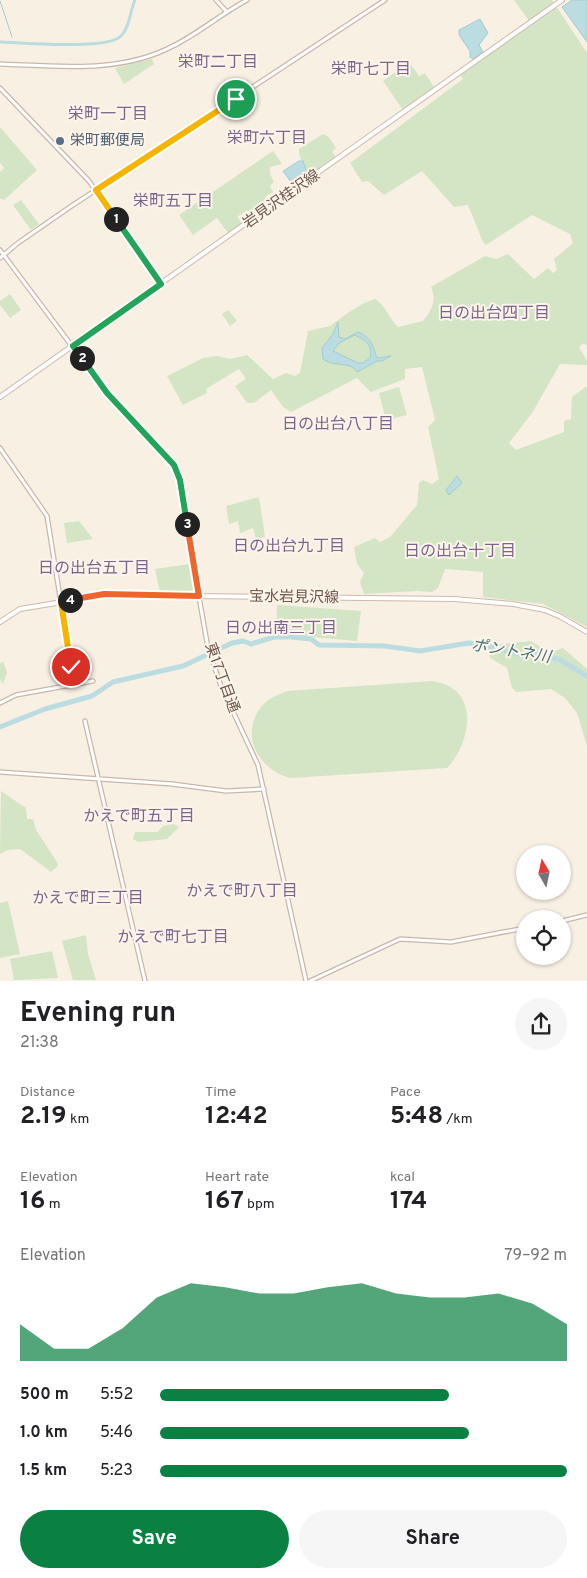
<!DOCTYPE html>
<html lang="en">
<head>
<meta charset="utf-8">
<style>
	body { margin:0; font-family:Overpass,"Noto Sans JP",sans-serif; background:#f6f6f6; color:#202124; height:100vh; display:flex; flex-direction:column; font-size:19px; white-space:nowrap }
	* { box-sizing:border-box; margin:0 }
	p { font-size:16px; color:#757577 }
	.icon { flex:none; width:28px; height:28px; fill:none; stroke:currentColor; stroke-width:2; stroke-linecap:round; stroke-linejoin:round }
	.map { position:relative; height:981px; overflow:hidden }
	.drawer { display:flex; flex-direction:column; background:#fff; flex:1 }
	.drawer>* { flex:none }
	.needle { width:32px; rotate:351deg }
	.controls { position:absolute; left:516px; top:845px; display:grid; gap:10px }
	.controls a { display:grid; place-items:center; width:55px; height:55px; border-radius:50%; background:#fff; box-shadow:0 1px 4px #0004; font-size:25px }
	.pin { position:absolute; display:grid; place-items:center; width:42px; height:42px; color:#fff; margin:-21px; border:2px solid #fff; border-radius:50%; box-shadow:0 1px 5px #0007 }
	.km { position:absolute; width:25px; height:25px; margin:-12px; border-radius:50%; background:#222; color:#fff; font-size:14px; line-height:25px; text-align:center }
	.round { display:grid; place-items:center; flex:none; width:52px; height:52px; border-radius:26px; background:#f6f6f6 }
	.summary { display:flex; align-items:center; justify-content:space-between; height:85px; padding:0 20px }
	h1 { font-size:28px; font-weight:700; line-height:38px }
	.metrics { display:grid; grid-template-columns:repeat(3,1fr); gap:8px; height:85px; padding:5px 20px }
	.metrics div { display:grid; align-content:center }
	.metrics b { font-size:25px; font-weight:700 }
	.metrics small { font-size:14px; font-weight:400 }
	.metrics p { font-size:14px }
	.chart { height:140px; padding:10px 20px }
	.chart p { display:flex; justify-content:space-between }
	.chart svg { width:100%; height:90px; margin-top:5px; fill:#0b8043; opacity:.7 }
	.cta { display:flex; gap:10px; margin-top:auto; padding:10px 20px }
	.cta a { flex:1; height:58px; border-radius:30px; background:#0b8043; color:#fff; font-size:20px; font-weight:700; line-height:58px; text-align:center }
	.cta a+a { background:#f6f6f6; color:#202124 }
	ul { padding:0 20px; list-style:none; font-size:16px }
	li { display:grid; grid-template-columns:80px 60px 1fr; align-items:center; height:38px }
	li i { height:12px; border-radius:6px; background:#0b8043 }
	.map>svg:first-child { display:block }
	.green { fill:#d3e5c4 }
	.water { fill:#bbdde1; stroke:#a2ccd1; fill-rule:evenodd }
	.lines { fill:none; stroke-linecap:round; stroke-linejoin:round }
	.stream { stroke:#a2ccd1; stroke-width:1 }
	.canal { stroke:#bbdde1; stroke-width:3 }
	.river { stroke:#bbdde1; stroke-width:5 }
	.tertiary-casing { stroke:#c9b7ac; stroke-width:5.5 }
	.secondary-casing { stroke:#ceb9ad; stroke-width:6 }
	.tertiary { stroke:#fff; stroke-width:3 }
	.secondary { stroke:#fff; stroke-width:4 }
	.split-1-casing { stroke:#fff; stroke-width:10 }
	.split-2-casing { stroke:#fff; stroke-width:10 }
	.split-3-casing { stroke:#fff; stroke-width:10 }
	.split-4-casing { stroke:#fff; stroke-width:10 }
	.split-5-casing { stroke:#fff; stroke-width:10 }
	.split-1 { stroke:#f5b400; stroke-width:6 }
	.split-2 { stroke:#22a559; stroke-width:6 }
	.split-3 { stroke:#22a559; stroke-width:6 }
	.split-4 { stroke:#f0652b; stroke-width:6 }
	.split-5 { stroke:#f5b400; stroke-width:6 }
	.service-dot { fill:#5c6f8a; stroke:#fdf4ea; stroke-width:2 }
	.labels { text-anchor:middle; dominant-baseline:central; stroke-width:4; stroke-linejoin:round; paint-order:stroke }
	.service-label { font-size:15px; fill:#4e5e75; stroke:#fdf4ea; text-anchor:start }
	.street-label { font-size:15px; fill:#6f574d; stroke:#fdf4ea }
	.neighbourhood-label { font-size:16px; fill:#7c658c; stroke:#fdf4ea }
	.water-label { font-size:16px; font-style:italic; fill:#46737a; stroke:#fdf4ea }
</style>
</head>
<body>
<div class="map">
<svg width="587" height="981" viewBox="0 0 587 981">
	<rect width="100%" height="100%" fill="#f9f0e4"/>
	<path class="green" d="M514,0H552L587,53V346L584,343L579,347L587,361V365L560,364L532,413L509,443L516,450L564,432V421L571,419L572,397L587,386V627L543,604L483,597V572L445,569L438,588L432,592L417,591L364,594L360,582L364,573L357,564L354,547L375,538L380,542L390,537L417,505L419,483L423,480L432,484L439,479L428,427L435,420L422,367L405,369V379L371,392L357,378L291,412L283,407L271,390L254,403H247L235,386L246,379L239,369L206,389L207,393L183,405L167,376L203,358L217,356L230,359L247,355L273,379L286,373L295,376L300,373L308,331L330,326L349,312L364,303L375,299C385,305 389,318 398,327L423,321C432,310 437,300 431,287L485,256L496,259L508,254L534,279L548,268L553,273L557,270L554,259L573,243L570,234L532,215L486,245L483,242L468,205L454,207L422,171L384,195L368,181L362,182L350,163L463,79L460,74L532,25Z
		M152,59L154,64L124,84L115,68Z
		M409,62L419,76L425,73L434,87L403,110L383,81Z
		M0,127L37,170L4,200L0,198V172L4,168L0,163Z
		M323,134L329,137L336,148L332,152L336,157L311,174C305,171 298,156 299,149Z
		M273,151L282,164L270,167V174L274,182L270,186L273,192L266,196L265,206L251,216L247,210L237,217L242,223L228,233L217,218L193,235L179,215Z
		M21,200L39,224L31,230L13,205Z
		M10,294L21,310L10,318L0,305V301Z
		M228,310L237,321L230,326L222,314Z
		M399,387L407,415L386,420L379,393Z
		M259,497L265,537L256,539L253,528L240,533L238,521L229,524L226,506Z
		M79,521L93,539L67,543L64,523Z
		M190,564L195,593L160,592L155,569Z
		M277,605L361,611L357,641L276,634Z
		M531,641L550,653L563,648L587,669V746L577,713L565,698L551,689L516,692L512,688L507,668L490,658L488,649L495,645Z
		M3,661L7,672L3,684L0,679V664Z
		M432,681C437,682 443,683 447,685C480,701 467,748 447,768L290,778C259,770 239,735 261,707C268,698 277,695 288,691Z
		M1,791L26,808L27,819H33L36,830L57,862L58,866L51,872L20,849L8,850L0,854Z
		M174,824L179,827L167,839L138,842L133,839L135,832H157L163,826Z
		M8,901L20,954L0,958V903Z
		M86,935L88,954L96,980H73L62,941Z
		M52,951L58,978L14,980L10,959Z"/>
	<path class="water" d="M572,0H587V42L562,7Z
		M480,19L488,33L479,45L483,52L473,59L470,57V51L459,35V30Z
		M299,161H303L306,170L311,174L294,186L283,171Z
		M338,322L339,337L345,339L358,332C373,339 372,345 377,358L391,356L382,361H377L357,372C350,360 334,368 323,359L322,348L333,334ZM355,335C366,341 373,344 370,358L363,363H358L333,351L339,343Z
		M457,476L462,483L449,495L446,490Z"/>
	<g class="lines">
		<path class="stream" d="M0,1L12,37"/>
		<path class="canal" d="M0,42C23,43 108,50 121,36C130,27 130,11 135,0"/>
		<path class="river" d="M0,727L45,709L92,696L113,682L183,666L232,643L243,641L251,644L274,637H290L311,639L319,645L385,646L420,651L469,643L489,646L524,656L539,654L560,660L587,676"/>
		<defs>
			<path id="tertiary" d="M216,0L227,12
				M0,64C58,66 120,74 173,46C199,33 221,14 247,0
				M0,88L89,181L161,284
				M0,250L107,393L171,461L177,472L208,648L221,686L258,765L306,981
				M0,258L18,243L70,207L385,0
				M0,448L47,516L74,684
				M0,703L16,695L93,681
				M85,721L145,981
				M0,772L172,784L226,791L264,789
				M562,921L587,915
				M310,981L400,939L451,942L525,928"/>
			<path id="secondary" d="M0,397L562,0
				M0,622L20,609L104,595L454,599L513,604L545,610L561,617L587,632"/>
		</defs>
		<use href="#tertiary" class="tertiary-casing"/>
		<use href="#secondary" class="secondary-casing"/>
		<use href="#tertiary" class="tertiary"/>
		<use href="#secondary" class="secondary"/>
	</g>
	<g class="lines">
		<defs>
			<path id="split-1" d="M116,219L96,190L236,99"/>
			<path id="split-2" d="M82,358L73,346L161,284L116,219"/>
			<path id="split-3" d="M82,358L107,393L174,465L180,480L187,524"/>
			<path id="split-4" d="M70,600L104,594L199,596L187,524"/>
			<path id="split-5" d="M70,600L61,602L71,667"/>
		</defs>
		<use href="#split-1" class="split-1-casing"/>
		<use href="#split-2" class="split-2-casing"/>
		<use href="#split-3" class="split-3-casing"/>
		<use href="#split-4" class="split-4-casing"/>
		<use href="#split-5" class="split-5-casing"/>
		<use href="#split-1" class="split-1"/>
		<use href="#split-2" class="split-2"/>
		<use href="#split-3" class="split-3"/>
		<use href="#split-4" class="split-4"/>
		<use href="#split-5" class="split-5"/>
	</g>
	<circle class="service-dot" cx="60" cy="141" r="5"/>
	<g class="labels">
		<g class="service-label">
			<text x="70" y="141">栄町郵便局</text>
		</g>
		<g class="street-label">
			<text transform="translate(282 200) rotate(-35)">岩見沢桂沢線</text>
			<text transform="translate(294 598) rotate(1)">宝水岩見沢線</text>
			<text transform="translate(221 678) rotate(70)">東17丁目通</text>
		</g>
		<g class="neighbourhood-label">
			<text x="218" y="63">栄町二丁目</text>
			<text x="371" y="70">栄町七丁目</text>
			<text x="108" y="115">栄町一丁目</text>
			<text x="267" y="139">栄町六丁目</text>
			<text x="173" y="202">栄町五丁目</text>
			<text x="494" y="314">日の出台四丁目</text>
			<text x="338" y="425">日の出台八丁目</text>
			<text x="289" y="547">日の出台九丁目</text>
			<text x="460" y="552">日の出台十丁目</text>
			<text x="94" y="569">日の出台五丁目</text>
			<text x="281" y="629">日の出南三丁目</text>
			<text x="139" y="817">かえで町五丁目</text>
			<text x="242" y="892">かえで町八丁目</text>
			<text x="88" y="899">かえで町三丁目</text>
			<text x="173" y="938">かえで町七丁目</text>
		</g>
		<g class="water-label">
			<text transform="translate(511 652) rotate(9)">ポントネ川</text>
		</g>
	</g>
</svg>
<div class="controls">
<a><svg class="needle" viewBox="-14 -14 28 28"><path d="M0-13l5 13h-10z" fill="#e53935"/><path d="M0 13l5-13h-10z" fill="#757577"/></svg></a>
<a><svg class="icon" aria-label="locate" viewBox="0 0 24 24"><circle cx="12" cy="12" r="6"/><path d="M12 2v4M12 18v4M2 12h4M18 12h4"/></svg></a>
</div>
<div class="pin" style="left:236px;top:99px;background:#1e9e55"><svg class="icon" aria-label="arrive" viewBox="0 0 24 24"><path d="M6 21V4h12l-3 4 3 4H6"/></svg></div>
<div class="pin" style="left:71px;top:667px;background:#d93025"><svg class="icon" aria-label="check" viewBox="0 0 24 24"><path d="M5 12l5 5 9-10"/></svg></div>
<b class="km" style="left:116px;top:219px">1</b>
<b class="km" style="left:82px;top:358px">2</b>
<b class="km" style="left:187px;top:524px">3</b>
<b class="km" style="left:70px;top:600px">4</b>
</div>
<section class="drawer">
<div class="summary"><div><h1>Evening run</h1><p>21:38</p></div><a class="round"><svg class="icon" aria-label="share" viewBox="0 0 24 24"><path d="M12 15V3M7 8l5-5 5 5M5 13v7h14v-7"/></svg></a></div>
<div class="metrics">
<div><p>Distance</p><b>2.19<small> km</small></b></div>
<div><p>Time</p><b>12:42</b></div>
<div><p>Pace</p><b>5:48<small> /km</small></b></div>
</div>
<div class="metrics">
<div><p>Elevation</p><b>16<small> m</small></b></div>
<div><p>Heart rate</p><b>167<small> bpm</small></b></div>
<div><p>kcal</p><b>174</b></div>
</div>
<div class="chart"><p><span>Elevation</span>79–92 m</p>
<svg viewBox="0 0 160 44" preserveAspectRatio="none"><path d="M0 44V26L10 38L20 38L30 28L40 13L50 6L60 8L70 11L80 11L90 8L100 6L110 11L120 13L130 13L140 11L150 16L160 26V44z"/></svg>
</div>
<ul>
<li><b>500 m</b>5:52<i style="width:71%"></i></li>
<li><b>1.0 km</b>5:46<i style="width:76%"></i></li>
<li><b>1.5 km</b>5:23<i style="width:100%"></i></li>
</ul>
<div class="cta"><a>Save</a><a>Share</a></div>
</section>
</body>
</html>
